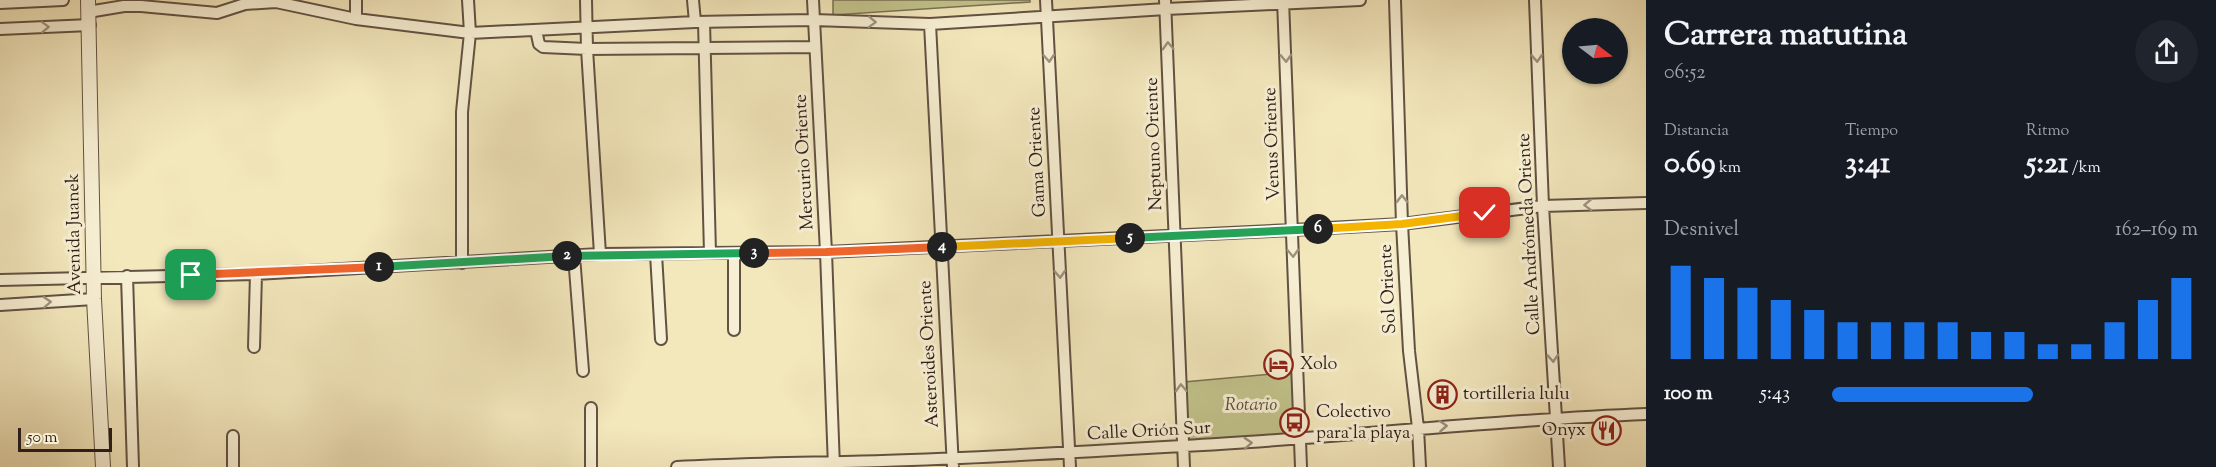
<!DOCTYPE html>
<html lang="es">
<head>
<meta charset="utf-8">
<style>
	body { margin:0; font-family:"Sorts Mill Goudy",serif; background:#20242c; color:#f1f3f6; height:100vh; display:flex; flex-direction:column; font-size:22px; white-space:nowrap }
	* { box-sizing:border-box; margin:0 }
	p { font-size:20px; color:#9ea1a6 }
	.icon { flex:none; width:33px; height:33px; fill:none; stroke:currentColor; stroke-width:2; stroke-linecap:round; stroke-linejoin:round }
	.map { position:relative; flex:1; overflow:hidden }
	.panel { display:flex; flex-direction:column; background:#171b24; width:570px }
	.panel>* { flex:none }
	.needle { width:39px; rotate:106deg }
	.controls { position:absolute; left:1562px; top:18px; display:grid; gap:12px }
	.controls a { display:grid; place-items:center; width:66px; height:66px; border-radius:50%; background:#171b24; box-shadow:0 2px 4px #0004; font-size:30px }
	.scale { position:absolute; left:18px; bottom:15px; width:94px; box-sizing:border-box; padding-left:6px; border:3px solid #312019; border-top:0; font-size:16px; line-height:21px; white-space:nowrap; color:#312019; -webkit-text-stroke:4px #f7efd3; paint-order:stroke }
	.pin { position:absolute; display:grid; place-items:center; width:51px; height:51px; color:#fff; margin:-26px; border-radius:12px; box-shadow:0 3px 9px #0006 }
	.km { position:absolute; width:30px; height:30px; margin:-15px; border-radius:50%; background:#222; color:#fff; font-size:16px; line-height:30px; text-align:center }
	.round { display:grid; place-items:center; flex:none; width:63px; height:63px; border-radius:32px; background:#20242c }
	.head { display:flex; align-items:center; justify-content:space-between; height:102px; padding:0 18px }
	h1 { font-size:33px; font-weight:700; line-height:45px }
	.metrics { display:grid; grid-template-columns:repeat(3,1fr); gap:9px; height:102px; padding:6px 18px }
	.metrics div { display:grid; align-content:center }
	.metrics b { font-size:30px; font-weight:700 }
	.metrics small { font-size:16px; font-weight:400 }
	.metrics p { font-size:16px }
	.chart { height:168px; padding:12px 18px }
	.chart p { display:flex; justify-content:space-between }
	.chart svg { width:100%; height:108px; margin-top:6px; stroke:#1a73e8; stroke-width:6 }
	ul { padding:0 18px; list-style:none; font-size:20px }
	li { display:grid; grid-template-columns:96px 72px 1fr; align-items:center; height:45px }
	li i { height:15px; border-radius:8px; background:#1a73e8 }
	main { display:flex; flex:1; min-height:0 }
	.map>svg:first-child { display:block }
	.green { fill:#c2c38c; stroke:#7a7252; stroke-width:1.5 }
	.lines { fill:none; stroke-linecap:round; stroke-linejoin:round }
	.minor-casing { stroke:#625242; stroke-width:14 }
	.tertiary-casing { stroke:#625242; stroke-width:16 }
	.minor { stroke:#f7efd3; stroke-width:10 }
	.tertiary { stroke:#f7efd3; stroke-width:14 }
	.oneway { stroke:#9e927f }
	.split-1-casing { stroke:#fff; stroke-width:12 }
	.split-2-casing { stroke:#fff; stroke-width:12 }
	.split-3-casing { stroke:#fff; stroke-width:12 }
	.split-4-casing { stroke:#fff; stroke-width:12 }
	.split-5-casing { stroke:#fff; stroke-width:12 }
	.split-6-casing { stroke:#fff; stroke-width:12 }
	.split-7-casing { stroke:#fff; stroke-width:12 }
	.split-1 { stroke:#f0652b; stroke-width:8 }
	.split-2 { stroke:#22a559; stroke-width:8 }
	.split-3 { stroke:#22a559; stroke-width:8 }
	.split-4 { stroke:#f0652b; stroke-width:8 }
	.split-5 { stroke:#f5b400; stroke-width:8 }
	.split-6 { stroke:#22a559; stroke-width:8 }
	.split-7 { stroke:#f5b400; stroke-width:8 }
	.labels { text-anchor:middle; dominant-baseline:central; stroke-width:6; stroke-linejoin:round; paint-order:stroke }
	.street-label { font-size:18px; fill:#312019; stroke:#f7efd3 }
	.poi-label { font-size:18px; fill:#312019; stroke:#f7efd3; text-anchor:start }
	.park-label { font-size:18px; font-style:italic; fill:#5c513c; stroke:#f7efd3 }
</style>
</head>
<body>
<main>
<div class="map">
<svg width="1646" height="467" viewBox="0 0 1646 467">
	<rect width="100%" height="100%" fill="#f3e7bc"/>
	<filter id="stains"><feTurbulence type="fractalNoise" baseFrequency=".00333" numOctaves="4"/><feColorMatrix values="0 0 0 0 .2 0 0 0 0 .09 0 0 0 0 .02 0 0 0 .5 -.17"/></filter>
	<radialGradient id="worn" r=".72"><stop offset=".6" stop-color="#630" stop-opacity="0"/><stop offset="1" stop-color="#630" stop-opacity=".3"/></radialGradient>
	<path class="green" d="M833,0H1030V2L833,15Z
		M1295,372L1296,433L1186,442L1184,382Z"/>
	<g class="lines">
		<defs>
			<path id="minor" d="M356,0V19
				M693,0L695,22
				M813,0L826,252L834,467
				M1046,0L1070,467
				M1165,0L1184,467
				M1283,0L1301,467
				M1395,0L1402,224L1409,351L1418,428L1420,467
				M1535,0L1543,206L1559,467
				M0,3L63,0
				M88,12L124,6H141L217,13L245,4L276,2L356,19L470,33L695,22L814,20L930,24L1166,9L1360,0
				M704,22L710,253
				M930,24L953,467
				M0,29L90,25
				M536,30L539,44L543,47L587,49L586,0
				M734,253V330
				M600,254L587,49L815,47
				M656,254L661,339
				M574,256L583,371
				M462,263V112L470,33L468,0
				M127,276L133,467
				M0,280L256,274
				M0,305L94,299
				M254,347L256,274L600,254L826,252L1292,230L1402,224L1543,206L1646,203
				M591,408V467
				M233,436V467
				M677,467C745,463 814,463 882,461C983,458 1083,452 1184,446C1338,438 1491,420 1646,414"/>
			<path id="tertiary" d="M88,0L94,299L103,467"/>
		</defs>
		<use href="#minor" class="minor-casing"/>
		<use href="#tertiary" class="tertiary-casing"/>
		<use href="#minor" class="minor"/>
		<use href="#tertiary" class="tertiary"/>
	</g>
	<defs><path id="oneway-chevron" d="M-2-3.5L2.5 0L-2 3.5" fill="none" stroke-width="1.6" stroke-linecap="round" stroke-linejoin="round" transform="scale(1.5)"/></defs>
	<g class="oneway">
		<use href="#oneway-chevron" transform="translate(872 22) rotate(2)"/>
		<use href="#oneway-chevron" transform="translate(45 27) rotate(-2)"/>
		<use href="#oneway-chevron" transform="translate(1168 46) rotate(-92)"/>
		<use href="#oneway-chevron" transform="translate(1049 58) rotate(87)"/>
		<use href="#oneway-chevron" transform="translate(1286 58) rotate(88)"/>
		<use href="#oneway-chevron" transform="translate(1537 58) rotate(88)"/>
		<use href="#oneway-chevron" transform="translate(1402 199) rotate(-91)"/>
		<use href="#oneway-chevron" transform="translate(1588 205) rotate(178)"/>
		<use href="#oneway-chevron" transform="translate(1293 253) rotate(88)"/>
		<use href="#oneway-chevron" transform="translate(1060 274) rotate(87)"/>
		<use href="#oneway-chevron" transform="translate(47 302) rotate(-3)"/>
		<use href="#oneway-chevron" transform="translate(1553 358) rotate(86)"/>
		<use href="#oneway-chevron" transform="translate(1181 388) rotate(-92)"/>
		<use href="#oneway-chevron" transform="translate(1443 426) rotate(-4)"/>
		<use href="#oneway-chevron" transform="translate(1248 443) rotate(-3)"/>
	</g>
	<g class="lines">
		<defs>
			<path id="split-1" d="M191,275L379,267"/>
			<path id="split-2" d="M379,267L567,256"/>
			<path id="split-3" d="M567,256L754,253"/>
			<path id="split-4" d="M754,253L826,252L942,247"/>
			<path id="split-5" d="M942,247L1130,238"/>
			<path id="split-6" d="M1130,238L1318,229"/>
			<path id="split-7" d="M1318,229L1402,224L1485,213"/>
		</defs>
		<use href="#split-1" class="split-1-casing"/>
		<use href="#split-2" class="split-2-casing"/>
		<use href="#split-3" class="split-3-casing"/>
		<use href="#split-4" class="split-4-casing"/>
		<use href="#split-5" class="split-5-casing"/>
		<use href="#split-6" class="split-6-casing"/>
		<use href="#split-7" class="split-7-casing"/>
		<use href="#split-1" class="split-1"/>
		<use href="#split-2" class="split-2"/>
		<use href="#split-3" class="split-3"/>
		<use href="#split-4" class="split-4"/>
		<use href="#split-5" class="split-5"/>
		<use href="#split-6" class="split-6"/>
		<use href="#split-7" class="split-7"/>
	</g>
	<defs>
		<symbol id="hotel-ring" viewBox="-11 -11 22 22"><circle r="9.5" fill="#f7efd3" stroke="#8f2418" stroke-width="1.5"/><path d="M-6-4.5h1.5V1H6V5H4.5V3h-9V5H-6ZM-4 0a1.8 1.8 0 1 1 3.6 0ZM.5 0V-2.5h3Q6-2.5 6 0Z" fill="#8f2418"/></symbol>
		<symbol id="building-ring" viewBox="-11 -11 22 22"><circle r="9.5" fill="#f7efd3" stroke="#8f2418" stroke-width="1.5"/><path d="M-4-6H4V6H1V3H-1V6H-4ZM-2.5-4.3h1.7v1.8h-1.7ZM.8-4.3h1.7v1.8H.8ZM-2.5-1h1.7V.8h-1.7ZM.8-1h1.7V.8H.8Z" fill="#8f2418"/></symbol>
		<symbol id="bus-ring" viewBox="-11 -11 22 22"><circle r="9.5" fill="#f7efd3" stroke="#8f2418" stroke-width="1.5"/><path d="M-5-6H5V4H4V6H2V4H-2V6H-4V4H-5ZM-3.5-4V0h7V-4ZM-3.5 1.2v1.5H-2V1.2ZM2 1.2v1.5H3.5V1.2Z" fill="#8f2418"/></symbol>
		<symbol id="restaurant-ring" viewBox="-11 -11 22 22"><circle r="9.5" fill="#f7efd3" stroke="#8f2418" stroke-width="1.5"/><path d="M-5-6h1v4h1v-4h1v4h1v-4h1v5L-1.5 .5V6h-2V.5L-5-1ZM5-6V6H3V1.5H1.5Q1.5-4 5-6Z" fill="#8f2418"/></symbol>
	</defs>
	<g fill-rule="evenodd">
		<use href="#hotel-ring" x="1262" y="348" width="33" height="33"/>
		<use href="#building-ring" x="1426" y="378" width="33" height="33"/>
		<use href="#bus-ring" x="1278" y="406" width="33" height="33"/>
		<use href="#restaurant-ring" x="1590" y="414" width="33" height="33"/>
	</g>
	<g class="labels">
		<g class="street-label">
			<text transform="translate(1155 144) rotate(-92)">Neptuno Oriente</text>
			<text transform="translate(1273 144) rotate(-92)">Venus Oriente</text>
			<text transform="translate(805 162) rotate(-93)">Mercurio Oriente</text>
			<text transform="translate(1038 162) rotate(-93)">Gama Oriente</text>
			<text transform="translate(75 234) rotate(-91)">Avenida Juanek</text>
			<text transform="translate(1530 234) rotate(-93)">Calle Andrómeda Oriente</text>
			<text transform="translate(1389 289) rotate(-93)">Sol Oriente</text>
			<text transform="translate(930 354) rotate(-93)">Asteroides Oriente</text>
			<text transform="translate(1149 432) rotate(-3)">Calle Orión Sur</text>
		</g>
		<g class="poi-label">
			<text x="1300" y="365">Xolo</text>
			<text x="1463" y="395">tortilleria lulu</text>
			<text x="1316" y="413">Colectivo<tspan x="1316" dy="21">para la playa</tspan></text>
			<text x="1586" y="431" text-anchor="end">Onyx</text>
		</g>
		<g class="park-label">
			<text x="1251" y="406">Rotario</text>
		</g>
	</g>
	<rect width="100%" height="100%" filter="url(#stains)"/>
	<rect width="100%" height="100%" fill="url(#worn)"/>
</svg>
<div class="controls">
<a><svg class="needle" viewBox="-14 -14 28 28"><path d="M0-13l5 13h-10z" fill="#e53935"/><path d="M0 13l5-13h-10z" fill="#9ea1a6"/></svg></a>
</div>
<div class="scale">50 m</div>
<div class="pin" style="left:191px;top:275px;background:#1e9e55"><svg class="icon" aria-label="arrive" viewBox="0 0 24 24"><path d="M6 21V4h12l-3 4 3 4H6"/></svg></div>
<div class="pin" style="left:1485px;top:213px;background:#d93025"><svg class="icon" aria-label="check" viewBox="0 0 24 24"><path d="M5 12l5 5 9-10"/></svg></div>
<b class="km" style="left:379px;top:267px">1</b>
<b class="km" style="left:567px;top:256px">2</b>
<b class="km" style="left:754px;top:253px">3</b>
<b class="km" style="left:942px;top:247px">4</b>
<b class="km" style="left:1130px;top:238px">5</b>
<b class="km" style="left:1318px;top:229px">6</b>
</div>
<section class="panel">
<div class="head"><div><h1>Carrera matutina</h1><p>06:52</p></div><a class="round"><svg class="icon" aria-label="share" viewBox="0 0 24 24"><path d="M12 15V3M7 8l5-5 5 5M5 13v7h14v-7"/></svg></a></div>
<div class="metrics">
<div><p>Distancia</p><b>0.69<small> km</small></b></div>
<div><p>Tiempo</p><b>3:41</b></div>
<div><p>Ritmo</p><b>5:21<small> /km</small></b></div>
</div>
<div class="chart"><p><span>Desnivel</span>162–169 m</p>
<svg viewBox="0 0 160 44" preserveAspectRatio="none"><path d="M5 44V6M15 44V11M25 44V15M35 44V20M45 44V24M55 44V29M65 44V29M75 44V29M85 44V29M95 44V33M105 44V33M115 44V38M125 44V38M135 44V29M145 44V20M155 44V11"/></svg>
</div>
<ul>
<li><b>100 m</b>5:43<i style="width:55%"></i></li>
</ul>
</section>
</main>
</body>
</html>
